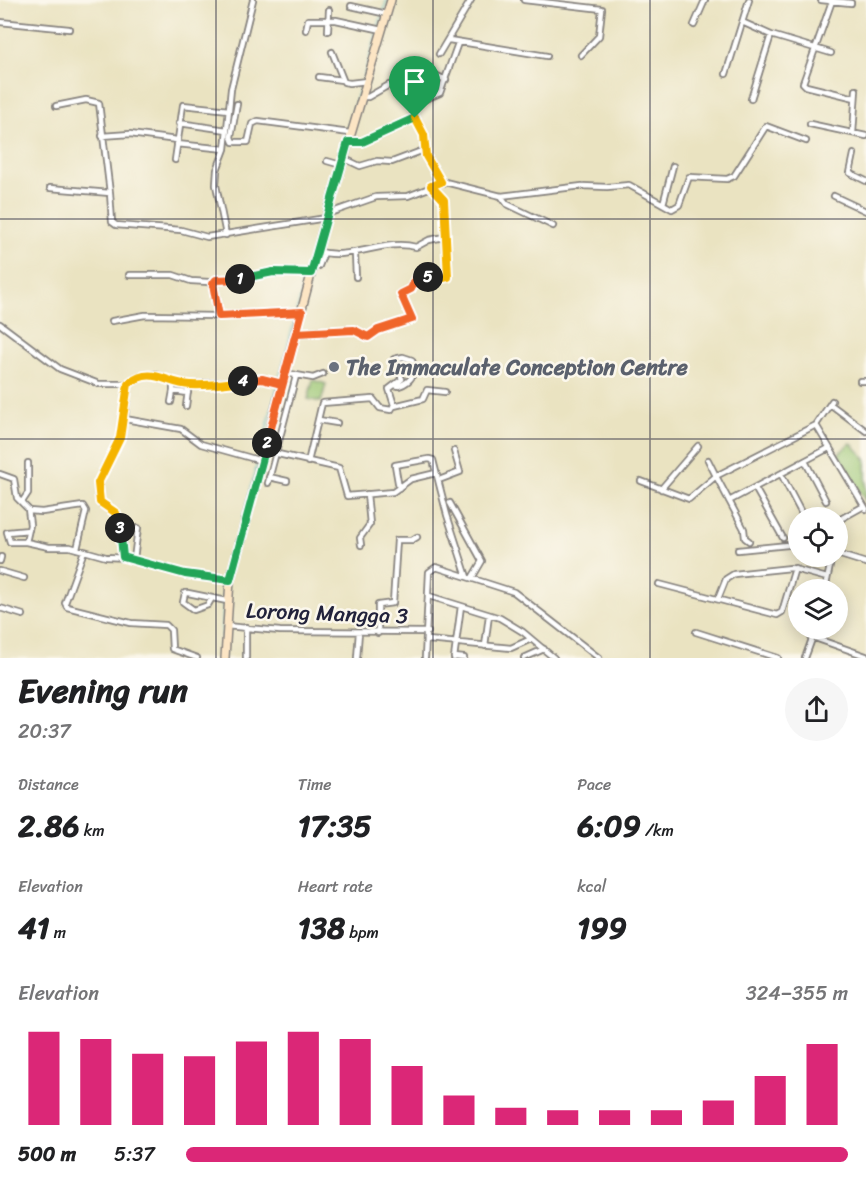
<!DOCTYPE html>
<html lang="en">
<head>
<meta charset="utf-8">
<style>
	body { margin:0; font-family:Sriracha,sans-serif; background:#f6f6f6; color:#202124; height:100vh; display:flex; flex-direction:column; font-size:22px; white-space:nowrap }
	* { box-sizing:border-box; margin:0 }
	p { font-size:20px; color:#757577 }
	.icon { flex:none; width:33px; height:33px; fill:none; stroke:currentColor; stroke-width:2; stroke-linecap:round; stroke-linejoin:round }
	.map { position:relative; height:658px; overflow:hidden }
	.panel { display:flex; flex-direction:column; background:#fff; flex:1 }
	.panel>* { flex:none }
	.controls { position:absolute; left:788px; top:507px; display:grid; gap:12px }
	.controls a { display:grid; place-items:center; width:60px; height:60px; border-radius:50%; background:#fff; box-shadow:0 3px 15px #0003; font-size:30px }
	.pin { position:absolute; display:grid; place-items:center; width:51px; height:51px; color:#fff; margin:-62px -26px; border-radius:50% 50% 50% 0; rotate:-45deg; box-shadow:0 0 6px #0007 }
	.pin .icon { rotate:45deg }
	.km { position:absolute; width:30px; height:30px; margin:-15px; border-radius:50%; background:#222; color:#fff; font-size:16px; line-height:30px; text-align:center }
	.round { display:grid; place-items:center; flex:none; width:63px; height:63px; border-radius:32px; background:#f6f6f6 }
	.headline { display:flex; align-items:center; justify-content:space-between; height:102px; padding:0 18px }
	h1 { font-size:33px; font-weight:800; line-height:45px }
	.metrics { display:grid; grid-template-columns:repeat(3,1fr); gap:9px; height:102px; padding:6px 18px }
	.metrics div { display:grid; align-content:center }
	.metrics b { font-size:30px; font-weight:800 }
	.metrics small { font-size:16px; font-weight:400 }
	.metrics p { font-size:16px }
	.chart { height:168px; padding:12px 18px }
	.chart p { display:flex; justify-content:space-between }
	.chart svg { width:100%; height:108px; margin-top:6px; stroke:#db2777; stroke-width:6 }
	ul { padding:0 18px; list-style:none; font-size:20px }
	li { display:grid; grid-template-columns:96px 72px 1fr; align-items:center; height:45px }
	li i { height:15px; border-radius:8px; background:#db2777 }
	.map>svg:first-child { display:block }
	.green { fill:#9dc774; stroke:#607458; stroke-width:1.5 }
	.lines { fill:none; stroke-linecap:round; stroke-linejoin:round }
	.stream { stroke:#43b3bc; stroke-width:1.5 }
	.minor-casing { stroke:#86827e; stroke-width:8 }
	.secondary-casing { stroke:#86827e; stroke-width:10 }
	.minor { stroke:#fff; stroke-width:4.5 }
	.secondary { stroke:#fce5c4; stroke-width:7 }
	.split-1-casing { stroke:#fff; stroke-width:12 }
	.split-2-casing { stroke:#fff; stroke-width:12 }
	.split-3-casing { stroke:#fff; stroke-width:12 }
	.split-4-casing { stroke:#fff; stroke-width:12 }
	.split-5-casing { stroke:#fff; stroke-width:12 }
	.split-6-casing { stroke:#fff; stroke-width:12 }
	.split-1 { stroke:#22a559; stroke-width:8 }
	.split-2 { stroke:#f0652b; stroke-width:8 }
	.split-3 { stroke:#22a559; stroke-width:8 }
	.split-4 { stroke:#f5b400; stroke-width:8 }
	.split-5 { stroke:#f0652b; stroke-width:8 }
	.split-6 { stroke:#f5b400; stroke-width:8 }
	.grid { fill:none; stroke:#22223b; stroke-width:1.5; stroke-opacity:0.55 }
	.worship-dot { fill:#6b7280; stroke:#fbf7ec; stroke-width:2 }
	.labels { text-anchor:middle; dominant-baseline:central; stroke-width:5; stroke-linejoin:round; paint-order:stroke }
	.worship-label { font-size:22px; font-weight:bold; fill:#5b616d; stroke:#fbf7ec; text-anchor:start }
	.street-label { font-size:22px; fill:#22223b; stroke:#fbf7ec }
</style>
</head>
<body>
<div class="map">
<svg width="866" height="658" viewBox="0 0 866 658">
	<rect width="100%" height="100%" fill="#fbf7ec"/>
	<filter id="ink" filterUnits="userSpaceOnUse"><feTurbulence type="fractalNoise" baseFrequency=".0167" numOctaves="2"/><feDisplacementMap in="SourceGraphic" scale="12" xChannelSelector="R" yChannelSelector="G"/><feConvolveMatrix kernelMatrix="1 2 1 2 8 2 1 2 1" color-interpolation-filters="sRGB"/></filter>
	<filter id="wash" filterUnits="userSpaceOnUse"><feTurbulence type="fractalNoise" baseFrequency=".008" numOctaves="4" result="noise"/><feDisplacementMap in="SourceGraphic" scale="24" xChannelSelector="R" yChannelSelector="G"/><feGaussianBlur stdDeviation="1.35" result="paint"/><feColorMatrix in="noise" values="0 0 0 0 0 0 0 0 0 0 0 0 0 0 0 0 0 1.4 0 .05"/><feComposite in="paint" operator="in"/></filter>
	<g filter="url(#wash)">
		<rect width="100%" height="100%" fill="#eae3c1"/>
		<path class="green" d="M313,380L326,384L321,402L308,399Z
			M851,443L866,459V502L838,454Z"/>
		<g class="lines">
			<path class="stream" d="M384,11L387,0
				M363,80L382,15
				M308,270L361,84
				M297,310L307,274
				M279,380L296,315
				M229,572L278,385
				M223,598L226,582
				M222,658L223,603"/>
		</g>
	</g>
	<g filter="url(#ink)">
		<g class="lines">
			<defs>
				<path id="minor" d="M524,0L602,9L599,36L581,55
					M821,0L851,3
					M832,1L803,83L806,86L855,98
					M351,6L387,14
					M0,22L69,29
					M742,22L771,35L831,53
					M694,25L705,0
					M306,30L308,20H336L382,30
					M328,31L329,10
					M449,40L547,56
					M332,52L344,82L350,83L367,81
					M439,54L471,0
					M412,63L419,73L433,74L446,80
					M726,74L749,0
					M319,77L342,80
					M362,97H368L389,85
					M751,99L771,35
					M237,104L231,137L233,142H248L252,124L258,121L350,133
					M56,106L86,100L99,103L110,193
					M415,118L411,105L440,93L458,43
					M179,123L227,130
					M810,124L866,136
					M853,133L856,90
					M102,136L130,134L177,140
					M348,142H362L415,118L424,135L425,152L441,182
					M177,144L225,149
					M854,154L850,173L866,181
					M343,158L360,166L377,161L392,162L424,150
					M175,160L183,105L229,110
					M327,161L341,165
					M50,188L110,193L112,222L116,225L181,230L207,237L326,218
					M501,196L507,204L553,226
					M834,196L866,211
					M663,204L673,166
					M327,214L376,197L408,196L445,182L501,196L582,186L607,187L629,185L672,209L679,205L689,177L727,179L734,176L766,126L806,141
					M226,235L216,185L217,170L225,149L231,89L253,0
					M317,251C350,262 384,238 416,247L429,240L444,237
					M355,254L356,277
					M313,268L319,266L324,253
					M129,275H173L191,281L209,282L214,288L219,316
					M213,284L216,280L239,279L273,272L311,273
					M112,321L145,315L219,316L301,312
					M0,324L60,369L99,384H128L141,377L156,374L173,383L189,385L262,379L282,384
					M296,333L354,330L368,337L378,330L412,319L401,294L411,289L415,278L420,275L434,280L448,277L444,200L431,186
					M285,373L313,378L323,374
					M860,381H866
					M173,383V391L188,393
					M128,384L125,419L181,429L201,444L262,461
					M171,402L173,391
					M830,404L866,431
					M186,406L188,391
					M394,406L423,399L427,390L445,392
					M319,420L337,423
					M816,425L832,401
					M265,451L339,468L347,496L393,492L411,479L436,473
					M805,461L826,501
					M308,462L322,403L373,399L380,408L391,410L394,405L389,389L402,379L394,359L403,357L412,360C416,373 413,381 399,386L395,385
					M0,474L14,479L17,498L28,509L30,525L26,542L49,547H70L106,557L129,558L185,574L230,580
					M781,474L804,518
					M269,477L287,481
					M439,480L460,472L454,451
					M641,481L689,499L716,476L708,460
					M268,483L296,376
					M399,488L395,465L429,459L433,460L447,515L467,577
					M755,488L783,538
					M661,489L698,446
					M729,501L829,448
					M22,502L28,493V463
					M450,503L482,561L472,578
					M29,511L42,512L83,506L86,511L77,549
					M837,521L864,506
					M749,541L745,538L744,529L716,476L816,425L866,509
					M26,542H10L7,532L29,530
					M361,545L360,538L370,524L367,494
					M738,550L798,544
					M84,551L65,603L67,607L131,623L166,625L171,630L172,649L197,658
					M837,554L866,563
					M123,557V537L116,513L100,503C92,479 110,462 119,440C122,433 123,424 124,416
					M134,559L138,528
					M0,561L1,557
					M0,571L24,578
					M659,584L777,615L782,612L795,568
					M825,590L832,556
					M429,596L500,618L523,632L554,658
					M212,598L208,605L194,610L183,602L185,593H188L227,601
					M718,599L726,579L734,574L791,568L827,578
					M0,608L23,615
					M226,626L280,631L428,632
					M696,632L778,658
					M378,633V605L393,603L397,540H412L417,537
					M812,637L866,656
					M428,640L511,648L531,639
					M485,646L489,615
					M454,657L464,658
					M246,658V627
					M357,658L359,632
					M425,658L429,572L436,567L514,592L599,658
					M454,658L461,606
					M524,658L544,649
					M805,658L816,628"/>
				<path id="secondary" d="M225,658L230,580L326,218L391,0"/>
			</defs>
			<use href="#minor" class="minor-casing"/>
			<use href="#secondary" class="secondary-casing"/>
			<use href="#minor" class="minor"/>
			<use href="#secondary" class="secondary"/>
		</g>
	</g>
	<g class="lines" filter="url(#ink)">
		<defs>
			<path id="split-1" d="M240,279L273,272L311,273L348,142H362L415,118"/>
			<path id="split-2" d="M240,279L216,280L213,284L219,316L302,312L267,443"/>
			<path id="split-3" d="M120,528L123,557L185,574L230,580L267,443"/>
			<path id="split-4" d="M120,528L116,513L100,502L98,483L120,438L128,384C153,365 165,384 191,385C208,386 226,383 243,381"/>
			<path id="split-5" d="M243,381L262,379L282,384L296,333L354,330L368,337L378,330L412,319L401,294L411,289L417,276L428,277"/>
			<path id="split-6" d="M415,118L424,135L426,156L441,182L431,186L444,200L448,277L434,280L428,277"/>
		</defs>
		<use href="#split-1" class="split-1-casing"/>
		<use href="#split-2" class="split-2-casing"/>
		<use href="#split-3" class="split-3-casing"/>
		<use href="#split-4" class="split-4-casing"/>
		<use href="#split-5" class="split-5-casing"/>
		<use href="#split-6" class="split-6-casing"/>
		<use href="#split-1" class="split-1"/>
		<use href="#split-2" class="split-2"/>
		<use href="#split-3" class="split-3"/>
		<use href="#split-4" class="split-4"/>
		<use href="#split-5" class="split-5"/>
		<use href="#split-6" class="split-6"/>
	</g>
	<path class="grid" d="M216,0V658M433,0V658M650,0V658M0,219H866M0,439H866"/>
	<circle class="worship-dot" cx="334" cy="367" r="6"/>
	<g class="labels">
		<g class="worship-label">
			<text x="346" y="367">The Immaculate Conception Centre</text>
		</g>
		<g class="street-label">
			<text transform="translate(327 613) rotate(2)">Lorong Mangga 3</text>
		</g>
	</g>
</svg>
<div class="controls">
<a><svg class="icon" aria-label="locate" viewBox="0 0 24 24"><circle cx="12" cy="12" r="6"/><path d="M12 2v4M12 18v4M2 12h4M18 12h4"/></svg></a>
<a><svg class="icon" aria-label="layers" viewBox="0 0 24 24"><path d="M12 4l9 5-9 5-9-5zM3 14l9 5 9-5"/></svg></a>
</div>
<div class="pin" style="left:415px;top:118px;background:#1e9e55"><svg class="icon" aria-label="arrive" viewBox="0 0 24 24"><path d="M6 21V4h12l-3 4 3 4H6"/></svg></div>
<b class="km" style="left:240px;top:279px">1</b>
<b class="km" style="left:267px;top:443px">2</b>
<b class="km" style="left:120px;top:528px">3</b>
<b class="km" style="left:243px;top:381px">4</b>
<b class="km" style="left:428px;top:277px">5</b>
</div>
<section class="panel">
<div class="headline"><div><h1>Evening run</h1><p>20:37</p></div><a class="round"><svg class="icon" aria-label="share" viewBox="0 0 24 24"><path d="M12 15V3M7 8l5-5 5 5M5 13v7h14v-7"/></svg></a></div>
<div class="metrics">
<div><p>Distance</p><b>2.86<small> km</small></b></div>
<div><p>Time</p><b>17:35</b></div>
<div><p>Pace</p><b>6:09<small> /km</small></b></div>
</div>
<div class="metrics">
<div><p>Elevation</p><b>41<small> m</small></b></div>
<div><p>Heart rate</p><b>138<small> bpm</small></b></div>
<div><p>kcal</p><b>199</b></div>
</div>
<div class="chart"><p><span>Elevation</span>324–355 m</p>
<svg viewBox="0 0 160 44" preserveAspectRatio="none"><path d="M5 44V6M15 44V9M25 44V15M35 44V16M45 44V10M55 44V6M65 44V9M75 44V20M85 44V32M95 44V37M105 44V38M115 44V38M125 44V38M135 44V34M145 44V24M155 44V11"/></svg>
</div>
<ul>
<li><b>500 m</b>5:37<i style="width:100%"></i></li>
</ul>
</section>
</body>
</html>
